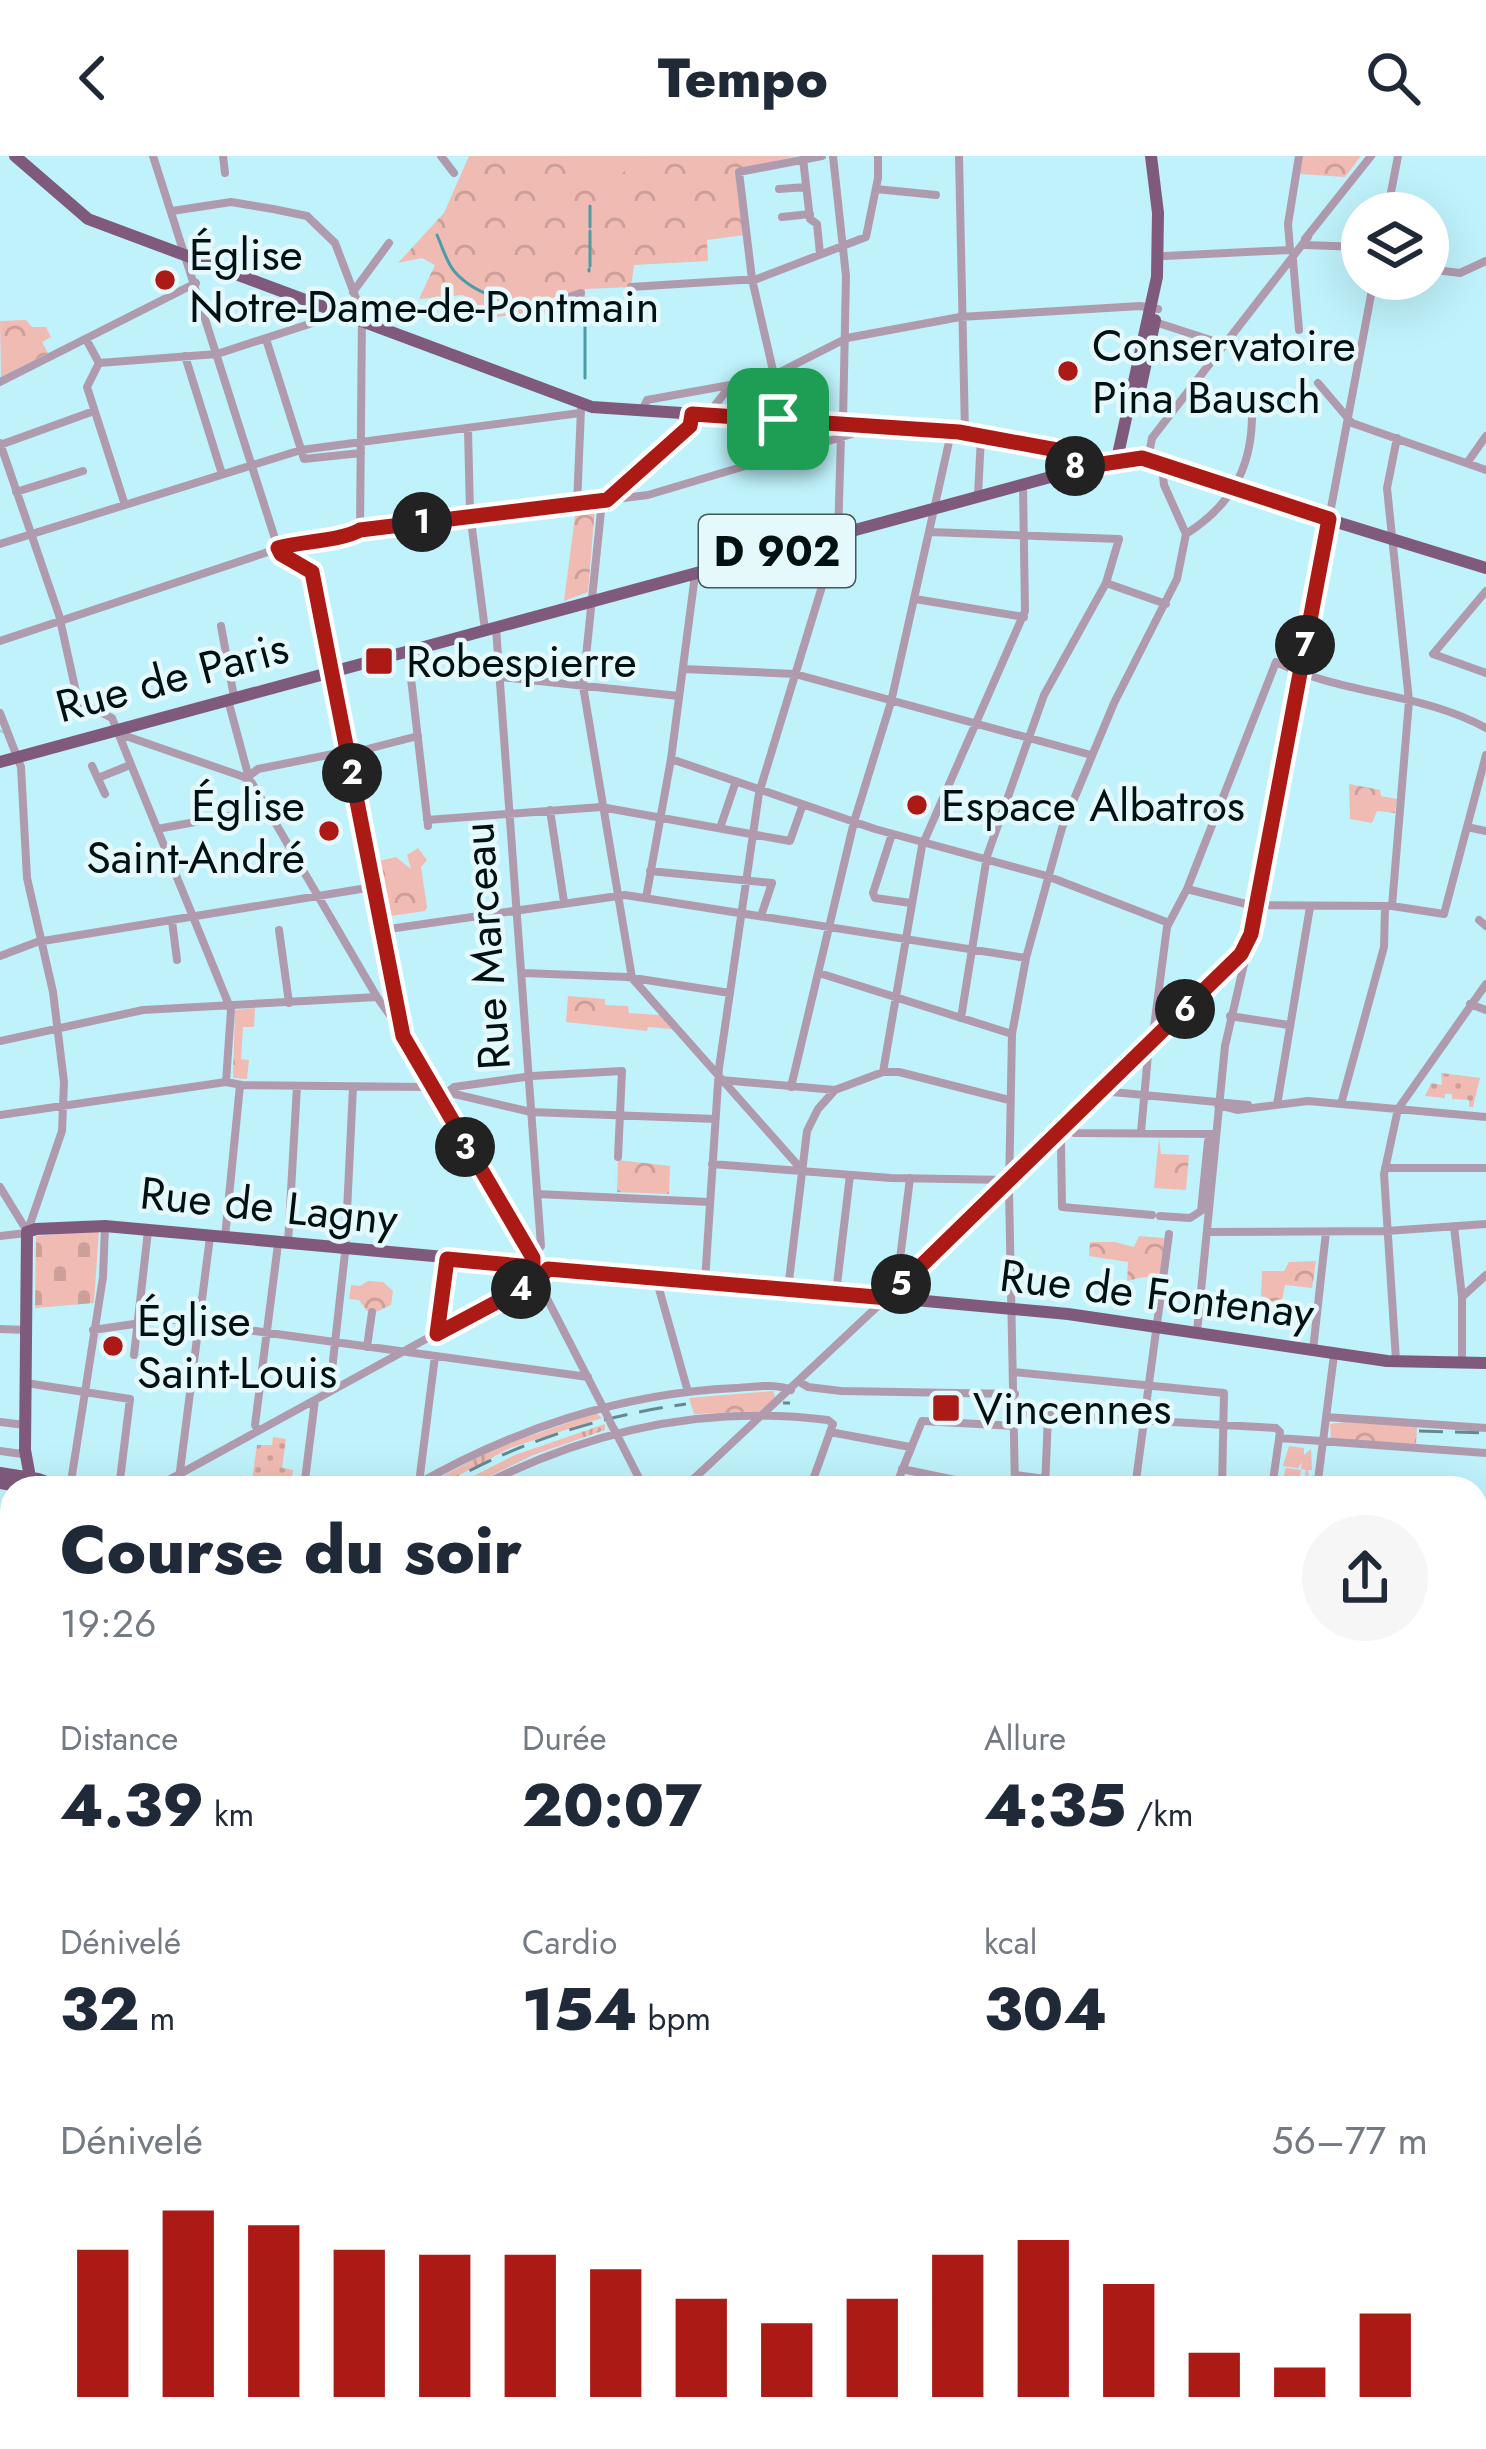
<!DOCTYPE html>
<html lang="fr">
<head>
<meta charset="utf-8">
<style>
	body { margin:0; font-family:Jost,sans-serif; background:#f6f6f7; color:#1f2937; height:100vh; display:flex; flex-direction:column; font-size:45px; white-space:nowrap }
	* { box-sizing:border-box; margin:0 }
	p { font-size:39px; color:#747a83 }
	.icon { flex:none; width:66px; height:66px; fill:none; stroke:currentColor; stroke-width:2; stroke-linecap:round; stroke-linejoin:round }
	.map { position:relative; flex:1; overflow:hidden }
	.sheet { position:absolute; left:0px; top:1320px; width:1488px; height:975px; display:flex; flex-direction:column; background:#fff; border-radius:36px 36px 0 0; box-shadow:0 12px 48px #0002 }
	.sheet>* { flex:none }
	.buttons { position:absolute; left:1341px; top:36px; display:grid; gap:24px }
	.buttons a { display:grid; place-items:center; width:108px; height:108px; border-radius:50%; background:#fff; box-shadow:0 12px 48px #0002; font-size:60px }
	.pin { position:absolute; display:grid; place-items:center; width:102px; height:102px; color:#fff; margin:-51px; border-radius:24px; box-shadow:0 6px 18px #0006 }
	.km { position:absolute; width:60px; height:60px; margin:-30px; border-radius:50%; background:#222; color:#fff; font-size:33px; line-height:60px; text-align:center }
	.round { display:grid; place-items:center; flex:none; width:126px; height:126px; border-radius:63px; background:#f6f6f7 }
	.summary { display:flex; align-items:center; justify-content:space-between; height:204px; padding:0 60px }
	h1 { font-size:66px; font-weight:800; line-height:90px }
	.stats { display:grid; grid-template-columns:repeat(3,1fr); gap:18px; height:204px; padding:12px 60px }
	.stats div { display:grid; align-content:center }
	.stats b { font-size:60px; font-weight:800 }
	.stats small { font-size:33px; font-weight:400 }
	.stats p { font-size:33px }
	.chart { height:336px; padding:24px 60px }
	.chart p { display:flex; justify-content:space-between }
	.chart svg { width:100%; height:216px; margin-top:12px; stroke:#ac1a16; stroke-width:6 }
	header { display:flex; justify-content:space-between; align-items:center; height:156px; padding:0 60px; background:#fff; font-size:54px; font-weight:800 }
	.map>svg:first-child { display:block }
	.grass { fill:url(#grass-tufts) }
	.cemetery { fill:url(#cemetery-stones) }
	.park { fill:url(#park-crowns) }
	.garden { fill:url(#garden-dots) }
	.pitch { fill:#f0bbb3 }
	.lines { fill:none; stroke-linecap:round; stroke-linejoin:round }
	.stream { stroke:#499ca8; stroke-width:3 }
	.minor-tunnel { stroke:#a2d0d8; stroke-width:8; stroke-dasharray:8 4; stroke-linecap:butt }
	.minor { stroke:#b09bae; stroke-width:8 }
	.major { stroke:#7f5a7d; stroke-width:12 }
	.rail { stroke:#65888f; stroke-width:3; stroke-dasharray:24 12; stroke-linecap:butt }
	.minor-bridge { stroke:#b09bae; stroke-width:8 }
	.route-casing { stroke:#fff; stroke-width:24 }
	.route { stroke:#ac1a16; stroke-width:15 }
	.poi-dot { fill:#ac1a16; stroke:#e5f9fd; stroke-width:4.5 }
	.labels { text-anchor:middle; dominant-baseline:central; stroke-width:9; stroke-linejoin:round; paint-order:stroke }
	.shield { fill:#e5f9fd; stroke:#45575a; stroke-width:3 }
	.shield-label { font-size:42px; font-weight:bold; fill:#001114 }
	.poi-label { font-size:45px; fill:#001114; stroke:#e5f9fd; text-anchor:start }
	.street-label { font-size:45px; fill:#001114; stroke:#e5f9fd }
</style>
</head>
<body>
<header><svg class="icon" aria-label="back" viewBox="0 0 24 24"><path d="M15 5l-7 7 7 7"/></svg>Tempo<svg class="icon" aria-label="search" viewBox="0 0 24 24"><circle cx="10" cy="10" r="6"/><path d="M15 15l6 6"/></svg></header>
<div class="map">
<svg width="1486" height="2293" viewBox="0 0 1486 2293">
	<defs>
		<pattern id="grass-tufts" width="24" height="20" patternUnits="userSpaceOnUse" patternTransform="scale(3)"><rect width="24" height="20" fill="#f0bbb3"/><path d="M3 7l-1-3M5 7V3M7 7l1-3M15 17l-1-3M17 17v-4M19 17l1-3" fill="none" stroke="#cca099"/></pattern>
		<pattern id="cemetery-stones" width="16" height="16" patternUnits="userSpaceOnUse" patternTransform="scale(3)"><rect width="16" height="16" fill="#f0bbb3"/><path d="M2 7V4a2 2 0 0 1 4 0v3zM10 15v-3a2 2 0 0 1 4 0v3z" fill="#cca099"/></pattern>
		<pattern id="park-crowns" width="20" height="18" patternUnits="userSpaceOnUse" patternTransform="scale(3)"><rect width="20" height="18" fill="#f0bbb3"/><path d="M2 6a3 3 0 1 1 6 0M12 15a3 3 0 1 1 6 0" fill="none" stroke="#cca099"/></pattern>
		<pattern id="garden-dots" width="8" height="8" patternUnits="userSpaceOnUse" patternTransform="scale(3)"><rect width="8" height="8" fill="#f0bbb3"/><path d="M2 2h.1M6 6h.1" fill="none" stroke="#cca099" stroke-width="1.8" stroke-linecap="round"/></pattern>
	</defs>
	<rect width="100%" height="100%" fill="#bff2fb"/>
	<path class="grass" d="M596,1257L602,1262L510,1292L435,1332H419L498,1291Z
		M605,1268V1274L533,1299L466,1332H450L515,1299Z
		M1289,1290L1304,1292V1299L1311,1293L1312,1314H1308L1310,1332H1295L1293,1327L1291,1332H1280L1286,1312L1301,1314L1299,1327L1303,1328L1306,1314L1301,1313L1302,1306L1298,1312L1283,1310Z"/>
	<path class="cemetery" d="M99,1074L94,1147L35,1152L36,1080Z"/>
	<path class="park" d="M469,0H796L738,15L745,79L707,84L708,105L634,109L631,131L585,133L584,155L489,161L479,158L463,139L419,143L435,109L422,102L398,107L444,57Z
		M1302,0H1361L1345,21L1299,18Z
		M26,164L32,171H46L51,181L42,186L48,197L1,221L0,165Z
		M595,351L588,436L564,445L576,353Z
		M1349,628L1380,634L1381,640L1397,643L1395,657L1377,655L1372,667L1350,663Z
		M418,692L427,704L421,711L427,751L425,755L391,760L379,705L396,701L411,713L407,699Z
		M568,840L605,843V849L628,850L629,857L660,859L672,873L648,871L647,875L566,866Z
		M255,852L254,871H243L241,903L249,904L247,923L233,922L235,854Z
		M1159,982L1161,998L1189,999L1186,1034L1154,1032Z
		M618,1004L670,1010L669,1038L617,1036Z
		M1139,1080L1164,1082L1160,1122L1144,1121L1127,1125L1128,1106L1089,1100L1090,1086H1115L1134,1091Z
		M1316,1105L1312,1132L1285,1129L1282,1144L1269,1154L1267,1144L1261,1140L1262,1115H1284L1289,1106Z
		M368,1125L383,1126L393,1135L391,1149L376,1156L367,1155L359,1144L349,1143L351,1129L360,1130Z
		M773,1235L775,1241L760,1255L694,1258L689,1242Z
		M1344,1266L1417,1270L1416,1288L1331,1284L1330,1268Z
		M1476,1379H1486V2293H254L269,2283H1476Z"/>
	<path class="garden" d="M1441,917L1480,922L1473,951H1469V944L1452,943V938H1445L1444,942L1425,940L1431,927L1442,929Z
		M273,1281L286,1283L282,1312L293,1314L291,1331L282,1328L281,1332H266V1327L252,1324L257,1289H272Z"/>
	<path class="pitch" d="M561,0H642L641,6L636,5C617,29 597,19 574,30Z
		M1213,2283H1436L1445,2293H1217Z"/>
	<g class="lines">
		<path class="stream" d="M590,71V50
			M437,79C442,90 446,105 454,115C477,142 523,152 556,145
			M590,94V75
			M590,110V96
			M589,115V113
			M585,144V222
			M1476,1891L1486,1892"/>
		<path class="minor-tunnel" d="M0,576L1,574"/>
		<path class="minor" d="M153,0L278,392L281,398L312,416L402,880L533,1102L540,1129L605,1255
			M223,0L225,17
			M441,0L454,17
			M833,0L846,120L843,266
			M959,0L965,277
			M803,3L810,63L817,68L820,98
			M779,33L806,31
			M876,33L936,39
			M172,55L231,46L273,53L307,60L335,87L362,158L360,374
			M1387,57L1398,0
			M782,61L810,58
			M1305,83L1371,0
			M1305,89L1362,91
			M1290,93L1288,68L1299,0
			M1165,100L1290,94
			M1293,104L1299,174
			M1428,113L1460,117L1486,105
			M631,131L757,123L866,81L878,22V0
			M353,136L389,87
			M566,142L581,137
			M1155,166L1223,188
			M86,183L99,207L87,231L125,349
			M266,183L304,303L361,297
			M185,200L222,318
			M99,207L217,198L337,159
			M774,219L752,123L739,16L822,0
			M0,226L196,127
			M1318,227L1352,267L1486,314
			M642,255L647,244L730,229
			M708,258L731,229L774,219L847,182L960,161L1140,150L1158,153
			M468,273L470,357L485,474
			M0,287L59,459L78,545L112,562L231,854L226,926
			M0,289L94,255
			M1148,304L1152,282L1308,81
			M1467,307L1486,280
			M16,336L83,315
			M978,339L981,281
			M608,343L690,270L692,258
			M602,345L583,530L632,822L802,1014
			M577,348L581,253
			M930,376L1119,383L1106,427L1044,539L987,700L961,862
			M1186,378C1230,350 1251,314 1252,262
			M0,388L301,294L580,257
			M1106,427L1166,448
			M1486,435L1433,498L1486,517
			M915,443L1024,461
			M221,470L234,541
			M496,472L541,1090L533,1102
			M0,485L289,389C312,384 339,385 360,374L648,339L852,278L860,270
			M408,496L428,670
			M683,513L795,518L1091,599
			M500,521L679,540
			M228,544L249,622
			M0,557L21,611L27,722L53,836L64,926L62,975L28,1074
			M120,578L244,621L252,627L377,841L389,858L399,863
			M348,598L418,580
			M671,603L875,673L1047,720L1169,767
			M92,610L105,638
			M249,620L258,613L348,595
			M98,622L130,609
			M550,654L564,746
			M427,664L601,651L790,685L803,648
			M1467,671L1486,675
			M720,672L736,625
			M157,673L267,653
			M892,678L873,737L875,742L911,747
			M650,715L772,727L761,760
			M1187,733L1250,749L1392,750L1444,758L1486,599
			M646,742L671,603L695,419
			M1392,750L1409,545L1387,332L1397,282
			M1479,764L1486,770
			M172,765L177,804
			M279,774L289,847
			M382,774L625,739L1026,802
			M0,800L37,786L373,731
			M523,817L627,821L730,837
			M819,817L1012,878
			M1470,848L1486,854
			M1230,860L1289,869
			M1158,878L1154,871L1167,771L1187,733L1276,506C1343,539 1421,536 1486,572
			M0,885L143,854L377,841
			M883,916L922,690L1025,455L1023,329
			M721,924L835,934L883,916H899L1009,944
			M791,931L854,666L891,546L951,277
			M449,935L454,931L532,920L622,915L618,1001
			M1102,935L1248,949
			M1341,948L1384,791L1385,752
			M1218,949L1237,954L1308,945L1486,961
			M1277,949L1310,751
			M0,959L226,926L242,929L425,931L531,956L715,963
			M1064,972L1074,977L1215,978
			M1141,976L1149,888
			M1057,979L1061,987L1062,1051L1152,1059
			M712,1008L891,1022L1009,1024
			M1385,1012H1486
			M0,1031L27,1075
			M537,1038L709,1046
			M1160,1060L1190,1062L1201,1055L1208,985L1214,979
			M1454,1070L1462,1141
			M1207,1076L1387,1075L1486,1068
			M0,1080L26,1077
			M225,1081L240,929
			M288,1087L297,930
			M656,1122L688,1236
			M705,1125L719,912L759,637L838,378L841,281
			M902,1126L898,1119L910,1022
			M788,1133L807,975L818,953L835,934
			M836,1137L850,1019
			M0,1173L26,1174
			M93,1174L168,1163L588,1221
			M437,1176L447,1103
			M1197,1176L1225,890L1251,778L1374,123
			M367,1191L372,1156
			M1313,1194L1326,1076
			M134,1199L148,1075
			M1396,1204L1384,1018L1398,953L1486,828
			M1462,1207V1141L1486,1119
			M1014,1216L1224,1237L1222,1332
			M800,1226L808,1231L841,1235L1015,1238
			M26,1227L130,1243L119,1332
			M334,1233L331,1223L345,1097L353,931
			M1015,1257L1276,1272L1280,1276L1272,1332
			M1326,1261L1486,1272
			M0,1266L25,1269
			M257,1273L255,1269L278,1088
			M614,1273L644,1332
			M830,1276L910,1291
			M1279,1282L1486,1297
			M0,1295L22,1298
			M902,1313L994,1332
			M180,1315L210,1081
			M1015,1319L1111,1332
			M419,1327L435,1200
			M70,1332L103,1121L105,1071
			M154,1332L541,1120
			M304,1332L315,1244
			M411,1332C510,1274 621,1237 736,1232C754,1231 775,1227 791,1234
			M477,1332C587,1275 704,1248 828,1264L833,1268L810,1332
			M684,1332L1029,1008L1246,791
			M895,1332L922,1265L1015,1270
			M1015,1332L1009,1034L1012,878L1026,802L1062,672L1114,547L1177,423L1186,378L1164,329L1162,310
			M1045,1332L1048,1259
			M1135,1332L1169,1078
			M1317,1332L1334,1199
			M1476,1375L1486,1376
			M0,1381L12,1382
			M0,1420L12,1418
			M0,1587L12,1574
			M0,1758L12,1755
			M0,1814H12
			M0,1886L12,1885
			M0,1920L12,1921
			M0,1953L12,1954
			M0,2005L12,1996
			M0,2078L5,2090
			M12,2087L5,2090L12,2107
			M0,2124L12,2120
			M0,2253L12,2248
			M1476,2265L1486,2276
			M211,2283V2293
			M32,2293L53,2283
			M236,2293L254,2283"/>
		<path class="major" d="M15,0L88,63L592,251L938,274L1068,296L1075,312
			M1128,243L1139,239L1155,164
			M1117,303L1157,121L1158,57L1151,0
			M0,606L1117,303L1142,302L1223,331L1486,412
			M0,1317L38,1323L63,1332
			M0,1327L27,1332
			M32,1332L25,1294L27,1076L36,1073L105,1070L1068,1158L1387,1205L1486,1207
			M1476,1523L1486,1524
			M0,1571L12,1572
			M125,2283L129,2293"/>
		<path class="rail" d="M783,1247H790
			M1419,1275L1486,1277
			M438,1332C515,1287 598,1260 686,1248"/>
		<path class="minor-bridge" d="M605,1255L613,1272"/>
	</g>
	<g class="lines">
		<defs>
			<path id="route" d="M692,258L959,276L1068,296L1075,312L1142,302L1329,363L1251,778L1241,798L888,1142L548,1113L538,1124L437,1178L447,1103L533,1111V1102L403,880L312,416L281,398L278,392C303,385 340,385 360,374L607,344L690,270Z"/>
		</defs>
		<use href="#route" class="route-casing"/>
		<use href="#route" class="route"/>
	</g>
	<g class="poi-dot">
		<circle cx="165" cy="124" r="12"/>
		<circle cx="1068" cy="215" r="12"/>
		<rect x="364" y="490" width="30" height="30" rx="6"/>
		<circle cx="917" cy="649" r="12"/>
		<circle cx="329" cy="675" r="12"/>
		<circle cx="113" cy="1190" r="12"/>
		<rect x="931" y="1237" width="30" height="30" rx="6"/>
	</g>
	<g class="labels">
		<rect class="shield" x="699" y="359" width="156" height="72" rx="9"/>
		<g class="shield-label">
			<text x="777" y="395">D 902</text>
		</g>
		<g class="poi-label">
			<text x="189" y="98">Église<tspan x="189" dy="52">Notre-Dame-de-Pontmain</tspan></text>
			<text x="1092" y="189">Conservatoire<tspan x="1092" dy="52">Pina Bausch</tspan></text>
			<text x="406" y="505">Robespierre</text>
			<text x="305" y="649" text-anchor="end">Église<tspan x="305" dy="52">Saint-André</tspan></text>
			<text x="941" y="649">Espace Albatros</text>
			<text x="137" y="1164">Église<tspan x="137" dy="52">Saint-Louis</tspan></text>
			<text x="973" y="1252">Vincennes</text>
		</g>
		<g class="street-label">
			<text transform="translate(172 521) rotate(-15)">Rue de Paris</text>
			<text transform="translate(486 790) rotate(-94)">Rue Marceau</text>
			<text transform="translate(269 1050) rotate(6)">Rue de Lagny</text>
			<text transform="translate(1157 1138) rotate(7)">Rue de Fontenay</text>
		</g>
	</g>
</svg>
<div class="buttons">
<a><svg class="icon" aria-label="layers" viewBox="0 0 24 24"><path d="M12 4l9 5-9 5-9-5zM3 14l9 5 9-5"/></svg></a>
</div>
<div class="pin" style="left:778px;top:263px;background:#1e9e55"><svg class="icon" aria-label="arrive" viewBox="0 0 24 24"><path d="M6 21V4h12l-3 4 3 4H6"/></svg></div>
<b class="km" style="left:422px;top:366px">1</b>
<b class="km" style="left:352px;top:617px">2</b>
<b class="km" style="left:465px;top:991px">3</b>
<b class="km" style="left:521px;top:1133px">4</b>
<b class="km" style="left:901px;top:1128px">5</b>
<b class="km" style="left:1185px;top:853px">6</b>
<b class="km" style="left:1305px;top:489px">7</b>
<b class="km" style="left:1075px;top:310px">8</b>
<section class="sheet">
<div class="summary"><div><h1>Course du soir</h1><p>19:26</p></div><a class="round"><svg class="icon" aria-label="share" viewBox="0 0 24 24"><path d="M12 15V3M7 8l5-5 5 5M5 13v7h14v-7"/></svg></a></div>
<div class="stats">
<div><p>Distance</p><b>4.39<small> km</small></b></div>
<div><p>Durée</p><b>20:07</b></div>
<div><p>Allure</p><b>4:35<small> /km</small></b></div>
</div>
<div class="stats">
<div><p>Dénivelé</p><b>32<small> m</small></b></div>
<div><p>Cardio</p><b>154<small> bpm</small></b></div>
<div><p>kcal</p><b>304</b></div>
</div>
<div class="chart"><p><span>Dénivelé</span>56–77 m</p>
<svg viewBox="0 0 160 44" preserveAspectRatio="none"><path d="M5 44V14M15 44V6M25 44V9M35 44V14M45 44V15M55 44V15M65 44V18M75 44V24M85 44V29M95 44V24M105 44V15M115 44V12M125 44V21M135 44V35M145 44V38M155 44V27"/></svg>
</div>
</section>
</div>
</body>
</html>
